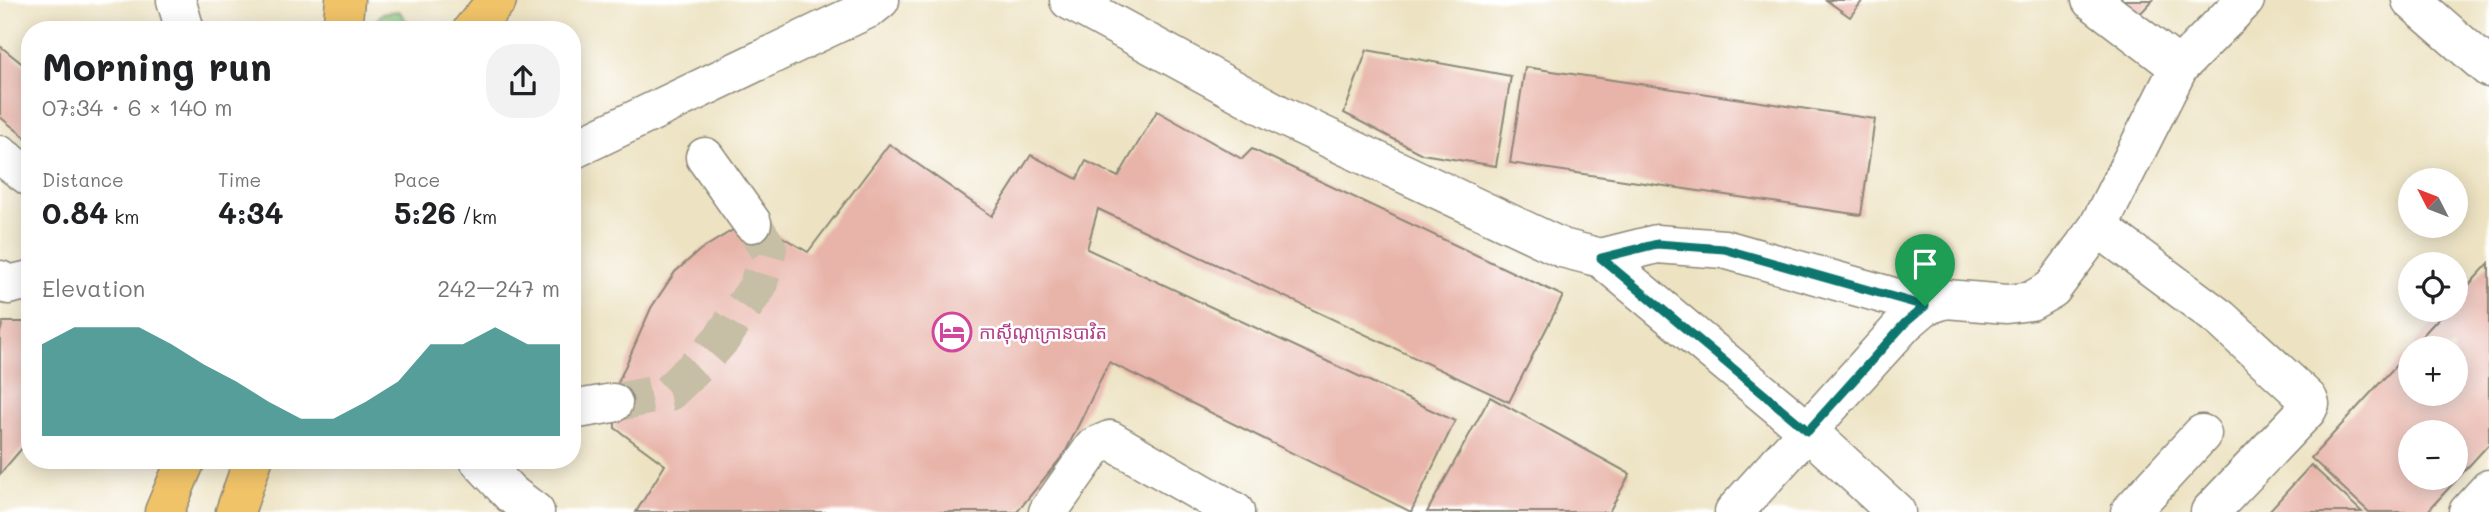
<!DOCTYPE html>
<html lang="en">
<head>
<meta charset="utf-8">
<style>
	body { margin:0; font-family:Mali,"Noto Sans Khmer",sans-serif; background:#f2f2f2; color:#202124; height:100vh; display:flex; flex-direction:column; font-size:26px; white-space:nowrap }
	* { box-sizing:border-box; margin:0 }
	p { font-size:23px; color:#757577 }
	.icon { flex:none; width:38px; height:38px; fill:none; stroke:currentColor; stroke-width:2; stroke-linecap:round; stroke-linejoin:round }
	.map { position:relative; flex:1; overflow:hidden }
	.drawer { position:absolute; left:21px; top:21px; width:560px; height:448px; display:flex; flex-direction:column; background:#fff; border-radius:28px; box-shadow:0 4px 18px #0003 }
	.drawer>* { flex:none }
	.needle { width:46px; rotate:312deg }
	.tools { position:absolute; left:2398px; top:168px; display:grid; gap:14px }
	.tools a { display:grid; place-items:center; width:70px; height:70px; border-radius:50%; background:#fff; box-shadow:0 4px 18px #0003; font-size:35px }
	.pin { position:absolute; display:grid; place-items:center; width:60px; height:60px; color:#fff; margin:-72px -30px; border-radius:50% 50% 50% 0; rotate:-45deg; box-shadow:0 0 7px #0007 }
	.pin .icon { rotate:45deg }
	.round { display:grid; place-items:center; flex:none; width:74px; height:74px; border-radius:28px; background:#f2f2f2 }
	.headline { display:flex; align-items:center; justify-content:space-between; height:119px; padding:0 21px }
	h1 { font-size:38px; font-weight:800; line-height:52px }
	.metrics { display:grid; grid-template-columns:repeat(3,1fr); gap:10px; height:119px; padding:7px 21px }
	.metrics div { display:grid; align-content:center }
	.metrics b { font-size:30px; font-weight:800 }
	.metrics small { font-size:19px; font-weight:400 }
	.metrics p { font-size:19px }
	.chart { height:196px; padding:14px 21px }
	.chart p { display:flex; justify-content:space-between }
	.chart svg { width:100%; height:126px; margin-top:7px; fill:#0f766e; opacity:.7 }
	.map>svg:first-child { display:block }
	.green { fill:#88c67c; stroke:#5a7854; stroke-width:2 }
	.building { fill:#e8b4a9; fill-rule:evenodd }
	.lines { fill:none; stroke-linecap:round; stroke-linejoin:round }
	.minor-tunnel { stroke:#c6bea5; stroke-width:38; stroke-dasharray:38 19; stroke-linecap:butt }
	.minor-casing { stroke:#8c8777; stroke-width:41 }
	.highway-casing { stroke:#8c8777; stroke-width:41 }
	.minor { stroke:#fff; stroke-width:38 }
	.highway { stroke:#f0c369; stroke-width:38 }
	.route-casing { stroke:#fff; stroke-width:14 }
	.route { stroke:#0f766e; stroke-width:9 }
	.labels { text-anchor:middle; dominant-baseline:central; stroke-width:5; stroke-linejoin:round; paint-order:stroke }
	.hotel-label { font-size:18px; fill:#b23c85; stroke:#fff; text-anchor:start }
</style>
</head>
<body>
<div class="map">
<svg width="2489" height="512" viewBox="0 0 2489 512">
	<rect width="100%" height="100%" fill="#fff"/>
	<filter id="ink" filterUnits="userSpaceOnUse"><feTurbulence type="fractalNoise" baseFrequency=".0143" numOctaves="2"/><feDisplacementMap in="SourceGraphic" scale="14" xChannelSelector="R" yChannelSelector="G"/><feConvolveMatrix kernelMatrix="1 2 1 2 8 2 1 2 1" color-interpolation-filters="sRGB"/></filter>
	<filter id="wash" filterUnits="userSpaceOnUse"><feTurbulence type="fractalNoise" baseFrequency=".00686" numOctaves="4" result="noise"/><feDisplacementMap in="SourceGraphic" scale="28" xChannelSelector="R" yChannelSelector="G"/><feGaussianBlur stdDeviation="1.57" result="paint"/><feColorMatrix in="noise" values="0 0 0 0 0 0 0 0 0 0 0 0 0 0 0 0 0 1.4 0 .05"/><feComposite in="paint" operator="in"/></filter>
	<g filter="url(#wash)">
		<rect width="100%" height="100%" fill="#ede3c3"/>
		<path class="green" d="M399,11L413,30H368L383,13Z"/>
		<g id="blocks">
			<path class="building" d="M1826,0H1863L1850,17Z
				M2117,0H2153L2136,18Z
				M0,46L30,70V141L0,117Z
				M1367,50L1511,76L1496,166L1422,154L1344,113Z
				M1525,67L1875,119L1861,215L1510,163Z
				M1157,111L1242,159L1252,149L1563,296L1509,402L1098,209L1087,249L1455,421L1411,512L1109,362L1065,453L1017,512H636L665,465L615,428L614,392L651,308L675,272L700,250L738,227L757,222L808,252L889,144L992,216L1031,155L1077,179L1086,161L1118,177Z
				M2489,263V444L2427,512H2369L2311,458L2410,350V394H2455V348H2411L2446,310H2455V300ZM2410,432H2455V478H2410Z
				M3,322H30V439L0,474V333Z
				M1490,397L1630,474L1609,512H1427Z
				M2311,465L2362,512H2268Z"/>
		</g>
	</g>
	<g filter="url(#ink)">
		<use href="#blocks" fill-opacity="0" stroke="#8c8777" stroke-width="2"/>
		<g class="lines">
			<path class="minor-tunnel" d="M613,403L669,392L700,363L722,338L758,286L768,249L752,223"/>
			<defs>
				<path id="minor" d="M176,0L185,30
					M1069,0L1286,118L1562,248L1601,258L1657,244L1724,249L1925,306
					M2091,0L2179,67
					M2411,0L2489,68
					M572,150L836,24L870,8L880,0
					M0,155L30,177
					M705,157L752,223
					M2098,227L2221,319L2308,399L2310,404L2307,410L2210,512
					M1601,258L1808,431L1896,512
					M0,280L8,285L30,280
					M572,410L613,403
					M479,460L511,494L535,512
					M1048,512L1094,447L1110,440L1235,512
					M1734,512L1905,323L1925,306L1946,299L2007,304L2031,301L2052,289L2098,227L2179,67L2245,0
					M2130,512L2202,434
					M2468,512L2489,489"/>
				<path id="highway" d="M342,30L345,0
					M472,30L497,0
					M164,512L186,460
					M235,512L253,460"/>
			</defs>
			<use href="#minor" class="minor-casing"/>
			<use href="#highway" class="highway-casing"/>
			<use href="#minor" class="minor"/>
			<use href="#highway" class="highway"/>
		</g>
	</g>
	<g class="lines" filter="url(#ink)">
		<defs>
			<path id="route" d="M1657,244L1724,249L1925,306L1905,323L1808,431L1601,258Z"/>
		</defs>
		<use href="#route" class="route-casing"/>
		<use href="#route" class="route"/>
	</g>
	<defs>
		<symbol id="hotel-ring" viewBox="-11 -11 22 22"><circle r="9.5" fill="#fff" stroke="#d1479c" stroke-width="1.5"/><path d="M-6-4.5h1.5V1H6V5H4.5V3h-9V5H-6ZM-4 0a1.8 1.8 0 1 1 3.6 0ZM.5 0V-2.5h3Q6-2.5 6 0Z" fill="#d1479c"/></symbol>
	</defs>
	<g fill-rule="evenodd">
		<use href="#hotel-ring" x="930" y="310" width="44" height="44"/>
	</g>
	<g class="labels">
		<g class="hotel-label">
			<text x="979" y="332">កាស៊ីណូក្រោនបាវិត</text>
		</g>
	</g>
</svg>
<div class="tools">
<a><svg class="needle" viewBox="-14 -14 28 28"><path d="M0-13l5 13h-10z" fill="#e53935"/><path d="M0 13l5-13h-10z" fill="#757577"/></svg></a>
<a><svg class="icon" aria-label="locate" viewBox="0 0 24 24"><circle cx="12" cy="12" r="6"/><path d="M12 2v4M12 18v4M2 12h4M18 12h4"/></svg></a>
<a>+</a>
<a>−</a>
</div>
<div class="pin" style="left:1925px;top:306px;background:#1e9e55"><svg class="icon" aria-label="arrive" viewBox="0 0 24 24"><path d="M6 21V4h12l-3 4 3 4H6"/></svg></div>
<section class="drawer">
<div class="headline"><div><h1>Morning run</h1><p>07:34 · 6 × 140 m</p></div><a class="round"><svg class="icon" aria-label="share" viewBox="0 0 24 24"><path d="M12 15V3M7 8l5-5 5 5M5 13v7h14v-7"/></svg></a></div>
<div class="metrics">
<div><p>Distance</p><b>0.84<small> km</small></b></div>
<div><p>Time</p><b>4:34</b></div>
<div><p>Pace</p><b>5:26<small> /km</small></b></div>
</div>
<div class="chart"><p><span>Elevation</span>242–247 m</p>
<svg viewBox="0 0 160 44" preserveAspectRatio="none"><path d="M0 44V12L10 6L20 6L30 6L40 12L50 19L60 25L70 32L80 38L90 38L100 32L110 25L120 12L130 12L140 6L150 12L160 12V44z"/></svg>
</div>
</section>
</div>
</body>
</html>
